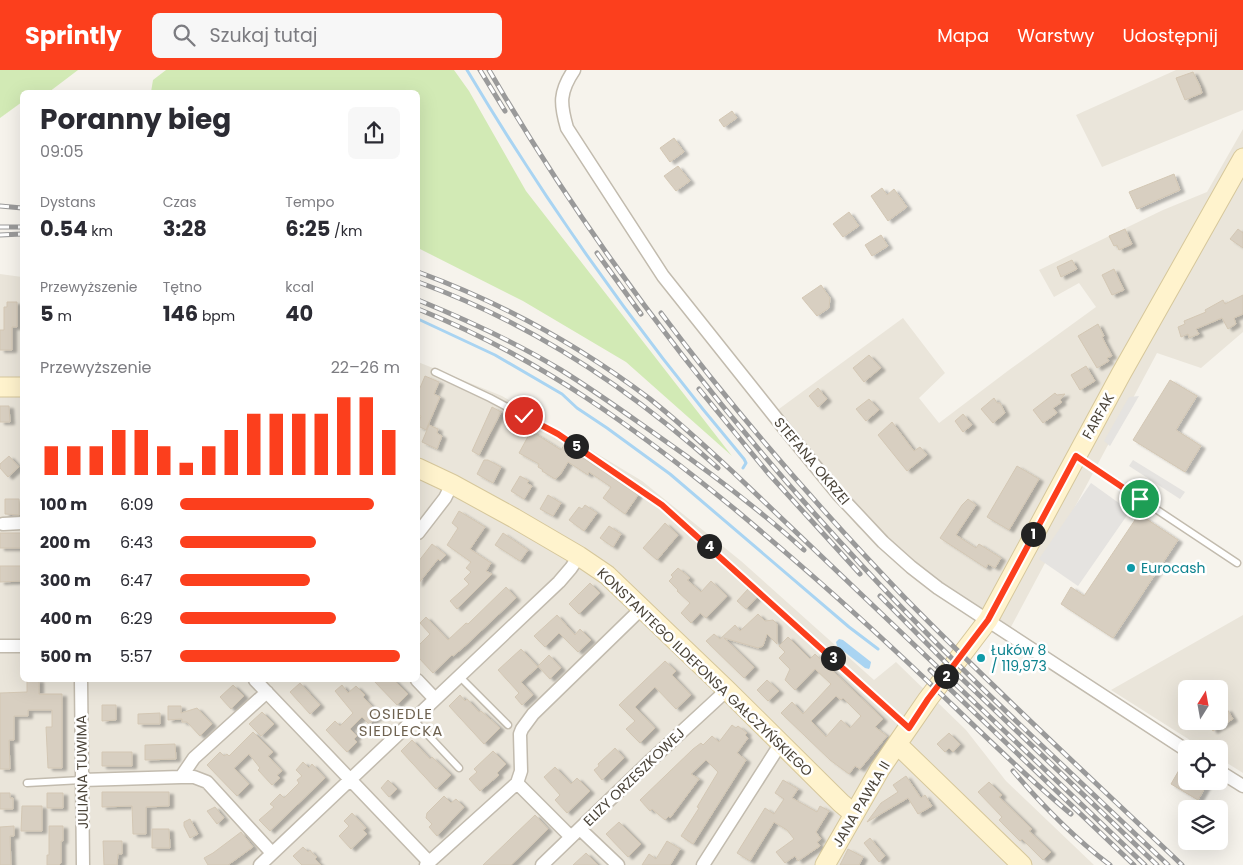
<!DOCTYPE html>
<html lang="pl">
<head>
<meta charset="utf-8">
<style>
	body { margin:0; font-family:Poppins,sans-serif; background:#f7f7f7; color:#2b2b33; height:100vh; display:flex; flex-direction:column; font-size:19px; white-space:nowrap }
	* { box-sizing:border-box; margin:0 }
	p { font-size:16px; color:#7c7c81 }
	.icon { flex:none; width:28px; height:28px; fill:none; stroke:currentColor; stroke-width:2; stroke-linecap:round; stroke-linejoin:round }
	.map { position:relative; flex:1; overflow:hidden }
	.panel { position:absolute; left:20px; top:20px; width:400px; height:592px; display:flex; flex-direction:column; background:#fff; border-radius:8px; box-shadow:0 5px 20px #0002 }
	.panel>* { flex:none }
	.needle { width:32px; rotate:11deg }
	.fabs { position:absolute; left:1178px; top:610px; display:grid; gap:10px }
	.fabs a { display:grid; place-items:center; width:50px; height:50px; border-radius:8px; background:#fff; box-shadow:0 5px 20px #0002; font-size:25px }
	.pin { position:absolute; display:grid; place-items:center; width:42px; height:42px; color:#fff; margin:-21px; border:2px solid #fff; border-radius:50%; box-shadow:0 1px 5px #0007 }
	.km { position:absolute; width:25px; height:25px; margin:-12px; border-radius:50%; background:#222; color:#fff; font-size:14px; line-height:25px; text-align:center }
	.round { display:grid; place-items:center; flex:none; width:52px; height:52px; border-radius:8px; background:#f7f7f7 }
	.summary { display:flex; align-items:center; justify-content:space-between; height:85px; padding:0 20px }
	h1 { font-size:28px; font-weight:700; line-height:38px }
	.figures { display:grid; grid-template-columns:repeat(3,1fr); gap:8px; height:85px; padding:5px 20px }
	.figures div { display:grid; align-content:center }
	.figures b { font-size:21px; font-weight:700 }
	.figures small { font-size:14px; font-weight:400 }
	.figures p { font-size:14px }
	.chart { height:140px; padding:10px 20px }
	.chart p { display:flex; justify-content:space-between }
	.chart svg { width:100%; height:90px; margin-top:5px; stroke:#fc3f1d; stroke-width:6 }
	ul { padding:0 20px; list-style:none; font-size:16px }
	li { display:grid; grid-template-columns:80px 60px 1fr; align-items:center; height:38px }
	li i { height:12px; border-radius:6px; background:#fc3f1d }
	header { display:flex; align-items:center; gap:30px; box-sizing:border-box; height:70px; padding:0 25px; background:#fc3f1d; color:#fff }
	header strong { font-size:24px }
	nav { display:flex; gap:28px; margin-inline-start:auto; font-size:18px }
	.search { width:350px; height:45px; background:#f7f7f7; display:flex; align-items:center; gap:12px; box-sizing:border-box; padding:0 18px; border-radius:8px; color:#7c7c81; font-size:19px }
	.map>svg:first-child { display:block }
	.residential { fill:#eae5da; fill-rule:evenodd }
	.green { fill:#d2eab5 }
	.parking { fill:#e5e3e0 }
	.water { fill:#a9d4f2 }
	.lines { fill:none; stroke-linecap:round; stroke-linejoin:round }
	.stream { stroke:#a9d4f2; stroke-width:3 }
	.building { fill:#d8cfc1; stroke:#d3c7b4; fill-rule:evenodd; filter:url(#shadow) }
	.lane-casing { stroke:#c2bbae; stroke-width:9 }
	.street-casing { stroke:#c2bbae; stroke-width:15 }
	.secondary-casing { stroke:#d6c79b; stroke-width:21 }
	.lane { stroke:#fff; stroke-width:6 }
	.street { stroke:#fff; stroke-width:12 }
	.secondary { stroke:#fff3cd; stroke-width:19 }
	.rail-casing { stroke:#9a9a9a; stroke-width:5 }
	.rail { stroke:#fff; stroke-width:3; stroke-dasharray:9; stroke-linecap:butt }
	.route-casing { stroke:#fff; stroke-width:10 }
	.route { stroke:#fc3f1d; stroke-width:6 }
	.culture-dot { fill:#0f9aa8; stroke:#fff; stroke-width:2 }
	.labels { text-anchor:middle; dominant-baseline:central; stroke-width:5; stroke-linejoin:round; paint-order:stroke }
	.street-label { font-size:14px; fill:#4b4439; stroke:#fff }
	.culture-label { font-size:14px; fill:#0d838f; stroke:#fff; text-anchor:start }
	.neighbourhood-label { font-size:15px; letter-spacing:1px; fill:#6e6250; stroke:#fff }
</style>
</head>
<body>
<header>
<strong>Sprintly</strong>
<div class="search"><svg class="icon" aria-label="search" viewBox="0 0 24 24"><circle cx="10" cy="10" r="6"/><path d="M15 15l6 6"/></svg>Szukaj tutaj</div>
<nav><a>Mapa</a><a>Warstwy</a><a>Udostępnij</a></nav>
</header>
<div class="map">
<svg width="1243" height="795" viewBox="0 0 1243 795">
	<defs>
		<filter id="shadow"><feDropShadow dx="4.5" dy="2.5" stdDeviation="1" flood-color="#0004"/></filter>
	</defs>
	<rect width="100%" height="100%" fill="#f6f3ec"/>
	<path class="residential" d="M1176,0H1243V40L1102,97L1076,45Z
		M1243,59V262L1201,298L1157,283L1004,570L858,457L768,347L903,248L945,303L919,328L939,353L1009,300L1096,237L1079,213L1054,227L1039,200L1163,140L1207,122Z
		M0,204L22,207V610H418V292L502,326L642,411L741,491L874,610L896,592L966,660L1006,711L1094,795H0Z
		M1243,545V703L1219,688V679H1204L1111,620ZM1186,619H1219V651H1186Z"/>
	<path class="green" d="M0,0H78L49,22H22V32L0,48Z
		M166,0H454L469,21L526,121L732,386L626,292L523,231L418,178V22H151L153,10Z"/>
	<path class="parking" d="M1139,326L1110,376L1104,371L1129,327Z
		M1133,390L1185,422L1180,429L1129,396Z
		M1091,413L1130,441L1078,516L1039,489Z"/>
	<path class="water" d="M839,569L843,570L871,592L870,597L869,599L865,598L837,576L836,572Z"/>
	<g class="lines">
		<path class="stream" d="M467,0C549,138 641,267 744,389L746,393L743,398
			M418,249L495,285L562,324L577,338L607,358L670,404L849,557L878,579"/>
	</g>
	<path class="building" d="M1193,2L1200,16L1202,23L1185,30L1176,8Z
		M732,41L737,48L724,57L719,50Z
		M674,68L684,82L670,92L660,78Z
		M678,96L690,111L676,121L664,106Z
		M1174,104L1180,120L1137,139L1129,122Z
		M882,118L887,125L894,119L907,137L888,151L871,126Z
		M849,142L859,156L843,167L833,154Z
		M1125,159L1132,174L1119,180L1117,175L1114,176L1109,166Z
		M1238,159L1243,163V178L1230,169Z
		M881,165L888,176L872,186L865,175Z
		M1072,190L1077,199L1061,207L1057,197Z
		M1114,199L1124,220L1112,225L1102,205Z
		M821,215L830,228L829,238L817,246L802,228Z
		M1243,225V244L1234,248L1236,254L1228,259L1222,248L1196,259L1199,264L1189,268L1188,264L1181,267L1178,257L1185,254L1184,251L1206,242L1205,240L1223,230L1225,234Z
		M7,232H17V257H12V280H0V260H4V237H7Z
		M1098,254L1104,266L1102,267L1112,286L1107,288L1109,291L1097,298L1078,266Z
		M869,285L881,298L864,312L853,298Z
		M1086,296L1095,311L1080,320L1071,305Z
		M425,306L439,312L434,324L440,327L426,360L418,356L421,346L418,344V317L420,318Z
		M1170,310L1197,326L1176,360L1201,376L1185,402L1133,370Z
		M818,318L827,329L818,337L809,326Z
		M1055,323L1057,325L1065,324L1060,330L1062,332L1053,338L1057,343L1043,353L1033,340Z
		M994,328L997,333H1000L1005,343L993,353L981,339Z
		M869,329L879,340L866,351L856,339Z
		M0,336H9L10,352H0Z
		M492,337L501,342L479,385L472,381Z
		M963,344L972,355L963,362L955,351Z
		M892,352L914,381L920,377L927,385L907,401L878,365Z
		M429,355L438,359L437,363L442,366L437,379L422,372Z
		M531,361L561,380L564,375L638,425L625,444L603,428L611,417L589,402L588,405L568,392L560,405L555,409L542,401L543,400L538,397L539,394L519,383Z
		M9,386L19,397L8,407L0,398V394Z
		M484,390H488L501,397L493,413L477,404Z
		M1017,396L1039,409L1009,460L987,447Z
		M520,406L529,411L527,413L532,416L524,429L511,421Z
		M548,425L561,433L553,446L540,439Z
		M5,429H19V445L5,444Z
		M968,429L976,435L956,465L976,478L979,474L1001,488L995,498L988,494L986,498L940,468L962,435Z
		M585,435L597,443L584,461L569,450L579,437L582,439Z
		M459,441L485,457L470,479L491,493L486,501L492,504L457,539L450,531L469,514L464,509L471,502L466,498L471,492L447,475L458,458L452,453Z
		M1139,444L1178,470L1113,568L1061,534L1071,517L1084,526Z
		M665,453L678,465L657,490L643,478Z
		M609,456L621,464L613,477L600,468Z
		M0,463H22V478H0Z
		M503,463L528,480L520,491L495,475Z
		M432,474L446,485L440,491L438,489L418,514V492Z
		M0,496H22V511L0,512Z
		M678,498L690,508L687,510L701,522L711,511L727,526L706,548L700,543L691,553L681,543L690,533L677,521L678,520L669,511L673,507L671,505Z
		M590,513L600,523L579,544L569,534Z
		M506,517L516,528L465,576L453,586L452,585L433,603L418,587V576L430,564L420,553L426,547L448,570L466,553L468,554Z
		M748,519L757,527L746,539L737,531Z
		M758,544L765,551L773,550L777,554V574L767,564L763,576L758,578L724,568L754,597L744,608L706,571L714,564L720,569L735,555L740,561Z
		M557,545L575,565L580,559L591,570L578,582L559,563L545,577L534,566Z
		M788,567L810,589L815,584L883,649L875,657L887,666L860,699L855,696L849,704L830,690L781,643L792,632L803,644L831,614L815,599L795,620L785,610L790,599L779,588L785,582L779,576ZM836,626L841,630L843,628L861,646L850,658L841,650L826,667L811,651Z
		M521,579L538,597L521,612L533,625L522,635L515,627L519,623L498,600Z
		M549,585L561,598L550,609L538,596Z
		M665,591L676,601L672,605L691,625L676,639L655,617L635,637L655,658L640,673L626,659L635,651L619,635Z
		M27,610H39V624H62V698H48L46,657H52V640H28V646H14V670H9L10,699H0V623L27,622Z
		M373,610H394L408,624L397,635Z
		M767,610L779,621L768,631L757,620Z
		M300,613L320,635L310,644L290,622Z
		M233,615L244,626L231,639L220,627Z
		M342,615L348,623L356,616L365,625L363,627L380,645L369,654L362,647L350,659L357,666L354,669L357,672L347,682L326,660L335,651L340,656L353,643L335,621Z
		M460,625L465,631L467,629L479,642L481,641L500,658L484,674L449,636Z
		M102,635H116V650L102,651Z
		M168,636H181V643L197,638L212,654L200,666L187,652H182V649L168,650Z
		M1227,639L1233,649L1213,661L1207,651H1219V644Z
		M262,642L274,654L261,666L249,654Z
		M160,643V654H138V644Z
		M732,655L736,658L738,656L747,663L745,665L748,668L737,683L746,690L693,774L681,766L699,738L697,737L718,702L706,690L691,704L699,709L670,748L669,746L665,750L652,739L650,741L640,730L693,679L701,673L703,675L712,666L719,672Z
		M253,662L273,682L268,686L282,701L277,705L280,708L272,715L258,700L260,698L249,684L234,698L249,714L237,726L207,695L220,682L224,686L227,684L229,686Z
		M949,663L960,674L953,682L949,678L945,682L937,674Z
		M412,670L430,689L432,687L451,705L436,719L401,681Z
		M175,674L176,689L145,690V675Z
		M615,678L624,688L602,710L594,700L599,696L598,694Z
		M493,681L506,694L497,703L499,705L480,721L469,709L477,702L474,699Z
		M102,682H132V696H102Z
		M1186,688V711H1209L1198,730L1171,714Z
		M303,692L309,698L312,694L325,708L270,761L259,750L274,737L270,734L280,724L284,728L299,713L297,710L302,706L296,700Z
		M555,697L571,714L577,708L590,721L567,743L555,730L560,725L544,707Z
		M906,706L921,728L925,725L932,736L918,744L908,728L867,752L881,733L898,722L893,715Z
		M388,710L397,719L389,727L381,718Z
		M783,710L798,719L792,728L817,742L820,736L829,741L816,762L821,769L817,772L820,776L798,791L795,786L785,793L776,782L794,769L787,760L774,752L750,791L737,783L765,738L774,744L784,729L775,723Z
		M989,712L1002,725L999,727L1032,759L1029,761L1051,782L1043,790L1022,769L1020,771L999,750L1002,747L978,722Z
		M102,722H169V736L146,737V764H133L132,736L102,737Z
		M0,723H10V728H13V739H0Z
		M47,723H63V738H47Z
		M444,726L451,733L456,729L464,737L437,766L429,757L432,754L426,748L427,743Z
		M22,736H42V761H21Z
		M215,737L224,748L217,754L207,741Z
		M352,743L366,758L363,760L367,764L351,779L339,766L349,756L344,751Z
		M535,745L548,759L511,795H483Z
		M190,749L198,764L190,768L184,756V752Z
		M619,752L641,774L628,787L606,764Z
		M14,756V766H10L11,795H0V757Z
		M49,756H63V771H61V793L59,795H47V785H49Z
		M152,759H169L170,778H152Z
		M241,762L253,777L228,795H208L204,788L213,783Z
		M870,768L885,786L879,792L864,773Z
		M103,771H122V784H118L117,795H104Z
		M667,771L680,779L670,795H642L649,784L656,789Z
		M303,777L308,782L310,780L313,784L317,787L315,789L321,795H302L293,786Z
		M848,779L863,787L859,795H840Z
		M586,783L598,795H573Z"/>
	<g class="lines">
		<defs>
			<path id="lane" d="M435,302L490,328L558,364L662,435L908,657
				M1079,388L1237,493
				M459,606L508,655
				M413,649L459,698
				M27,713L82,710"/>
			<path id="street" d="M574,0C559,22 560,34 567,58L663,206L784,358L838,424L883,472L911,497L938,518L1186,680
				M3,454L22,453
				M418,463L445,428L452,414
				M0,576H22
				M81,610L83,795
				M255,610L429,792
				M417,610L435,629
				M1219,701L1243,716
				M181,707H194L207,712L272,783
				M82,710L181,707L194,688L267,622
				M517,713L571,767
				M580,759L618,795
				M260,795L559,512L571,498L579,486
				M426,795L517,713L521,701L520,664L522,659L533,644L642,538
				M542,795L651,690L727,620
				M703,795L781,673"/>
			<path id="secondary" d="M0,317H22
				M418,398L452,414L514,448L579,486L607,505L727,620L841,733L854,744
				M897,674L1022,795
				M825,795L880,699L897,674L928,629L988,550L1121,304L1243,88"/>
		</defs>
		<use href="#lane" class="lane-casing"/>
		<use href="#street" class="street-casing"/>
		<use href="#secondary" class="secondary-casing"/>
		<use href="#lane" class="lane"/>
		<use href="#street" class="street"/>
		<use href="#secondary" class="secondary"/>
		<defs>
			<path id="rail" d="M480,0L505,41
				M489,0C594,181 723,347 866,500C962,603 1066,698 1168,795
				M0,136L22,138
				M0,157H22
				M0,165L22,164
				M597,183L641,244
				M418,202C500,232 580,276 650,329C679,352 706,377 733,402L1145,795
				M418,212C529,252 630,318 718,398
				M418,230C467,250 515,272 561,300C595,321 628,345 661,368C711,403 759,439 804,480
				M418,239C540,288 636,358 737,441C794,489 849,537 903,588C959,640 1012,695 1071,744
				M661,243C735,342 818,437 904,527C994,619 1089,706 1182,795
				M699,319L768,403L860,504
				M880,526L956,603L1157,795
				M930,600L1134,795
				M1013,701C1042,735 1074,768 1110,795"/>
		</defs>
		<use href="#rail" class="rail-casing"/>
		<use href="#rail" class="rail"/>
	</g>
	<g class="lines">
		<defs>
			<path id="route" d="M524,346L558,364L662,435L909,658L928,629L988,550L1076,386L1140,429"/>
		</defs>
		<use href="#route" class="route-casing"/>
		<use href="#route" class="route"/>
	</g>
	<g class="culture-dot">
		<circle cx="1131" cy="498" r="5"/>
		<circle cx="981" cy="588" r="5"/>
	</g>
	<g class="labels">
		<g class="street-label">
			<text transform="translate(1098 346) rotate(-61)">FARFAK</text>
			<text transform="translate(812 391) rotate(50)">STEFANA OKRZEI</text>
			<text transform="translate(705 602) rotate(44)">KONSTANTEGO ILDEFONSA GAŁCZYŃSKIEGO</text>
			<text transform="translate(82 702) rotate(-91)">JULIANA TUWIMA</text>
			<text transform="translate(634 707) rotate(-44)">ELIZY ORZESZKOWEJ</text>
			<text transform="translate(861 734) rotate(-59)">JANA PAWŁA II</text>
		</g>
		<g class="culture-label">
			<text x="1141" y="498">Eurocash</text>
			<text x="991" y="580">Łuków 8<tspan x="991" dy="16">/ 119,973</tspan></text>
		</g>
		<g class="neighbourhood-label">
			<text x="401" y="643">OSIEDLE<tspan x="401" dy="17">SIEDLECKA</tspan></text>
		</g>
	</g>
</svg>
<div class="fabs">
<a><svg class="needle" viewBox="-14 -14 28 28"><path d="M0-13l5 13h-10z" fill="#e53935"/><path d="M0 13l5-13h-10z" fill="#7c7c81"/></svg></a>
<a><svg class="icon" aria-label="locate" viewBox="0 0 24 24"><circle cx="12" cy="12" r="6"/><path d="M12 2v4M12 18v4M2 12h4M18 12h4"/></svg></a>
<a><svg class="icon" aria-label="layers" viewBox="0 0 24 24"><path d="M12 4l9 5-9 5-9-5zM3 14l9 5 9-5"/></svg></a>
</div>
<div class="pin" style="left:1140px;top:429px;background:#1e9e55"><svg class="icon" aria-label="arrive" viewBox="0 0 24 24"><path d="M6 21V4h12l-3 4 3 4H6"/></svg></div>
<div class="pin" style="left:524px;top:346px;background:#d93025"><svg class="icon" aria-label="check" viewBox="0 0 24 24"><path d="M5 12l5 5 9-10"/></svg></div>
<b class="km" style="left:1033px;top:464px">1</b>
<b class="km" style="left:946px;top:606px">2</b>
<b class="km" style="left:833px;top:588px">3</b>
<b class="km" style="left:709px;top:476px">4</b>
<b class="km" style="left:576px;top:376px">5</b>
<section class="panel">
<div class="summary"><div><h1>Poranny bieg</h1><p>09:05</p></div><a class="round"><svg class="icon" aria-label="share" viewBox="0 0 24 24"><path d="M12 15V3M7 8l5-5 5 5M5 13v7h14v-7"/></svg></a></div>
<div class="figures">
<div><p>Dystans</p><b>0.54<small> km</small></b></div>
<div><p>Czas</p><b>3:28</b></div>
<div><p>Tempo</p><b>6:25<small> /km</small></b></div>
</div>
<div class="figures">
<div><p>Przewyższenie</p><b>5<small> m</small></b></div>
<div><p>Tętno</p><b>146<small> bpm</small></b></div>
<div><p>kcal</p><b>40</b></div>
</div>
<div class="chart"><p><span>Przewyższenie</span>22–26 m</p>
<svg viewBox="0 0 160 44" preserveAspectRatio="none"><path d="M5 44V30M15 44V30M25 44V30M35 44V22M45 44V22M55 44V30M65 44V38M75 44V30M85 44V22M95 44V14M105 44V14M115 44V14M125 44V14M135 44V6M145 44V6M155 44V22"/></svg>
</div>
<ul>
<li><b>100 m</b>6:09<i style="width:88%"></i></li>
<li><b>200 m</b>6:43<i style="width:62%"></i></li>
<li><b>300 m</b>6:47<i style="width:59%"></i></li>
<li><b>400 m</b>6:29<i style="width:71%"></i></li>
<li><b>500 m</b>5:57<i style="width:100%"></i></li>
</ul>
</section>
</div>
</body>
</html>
